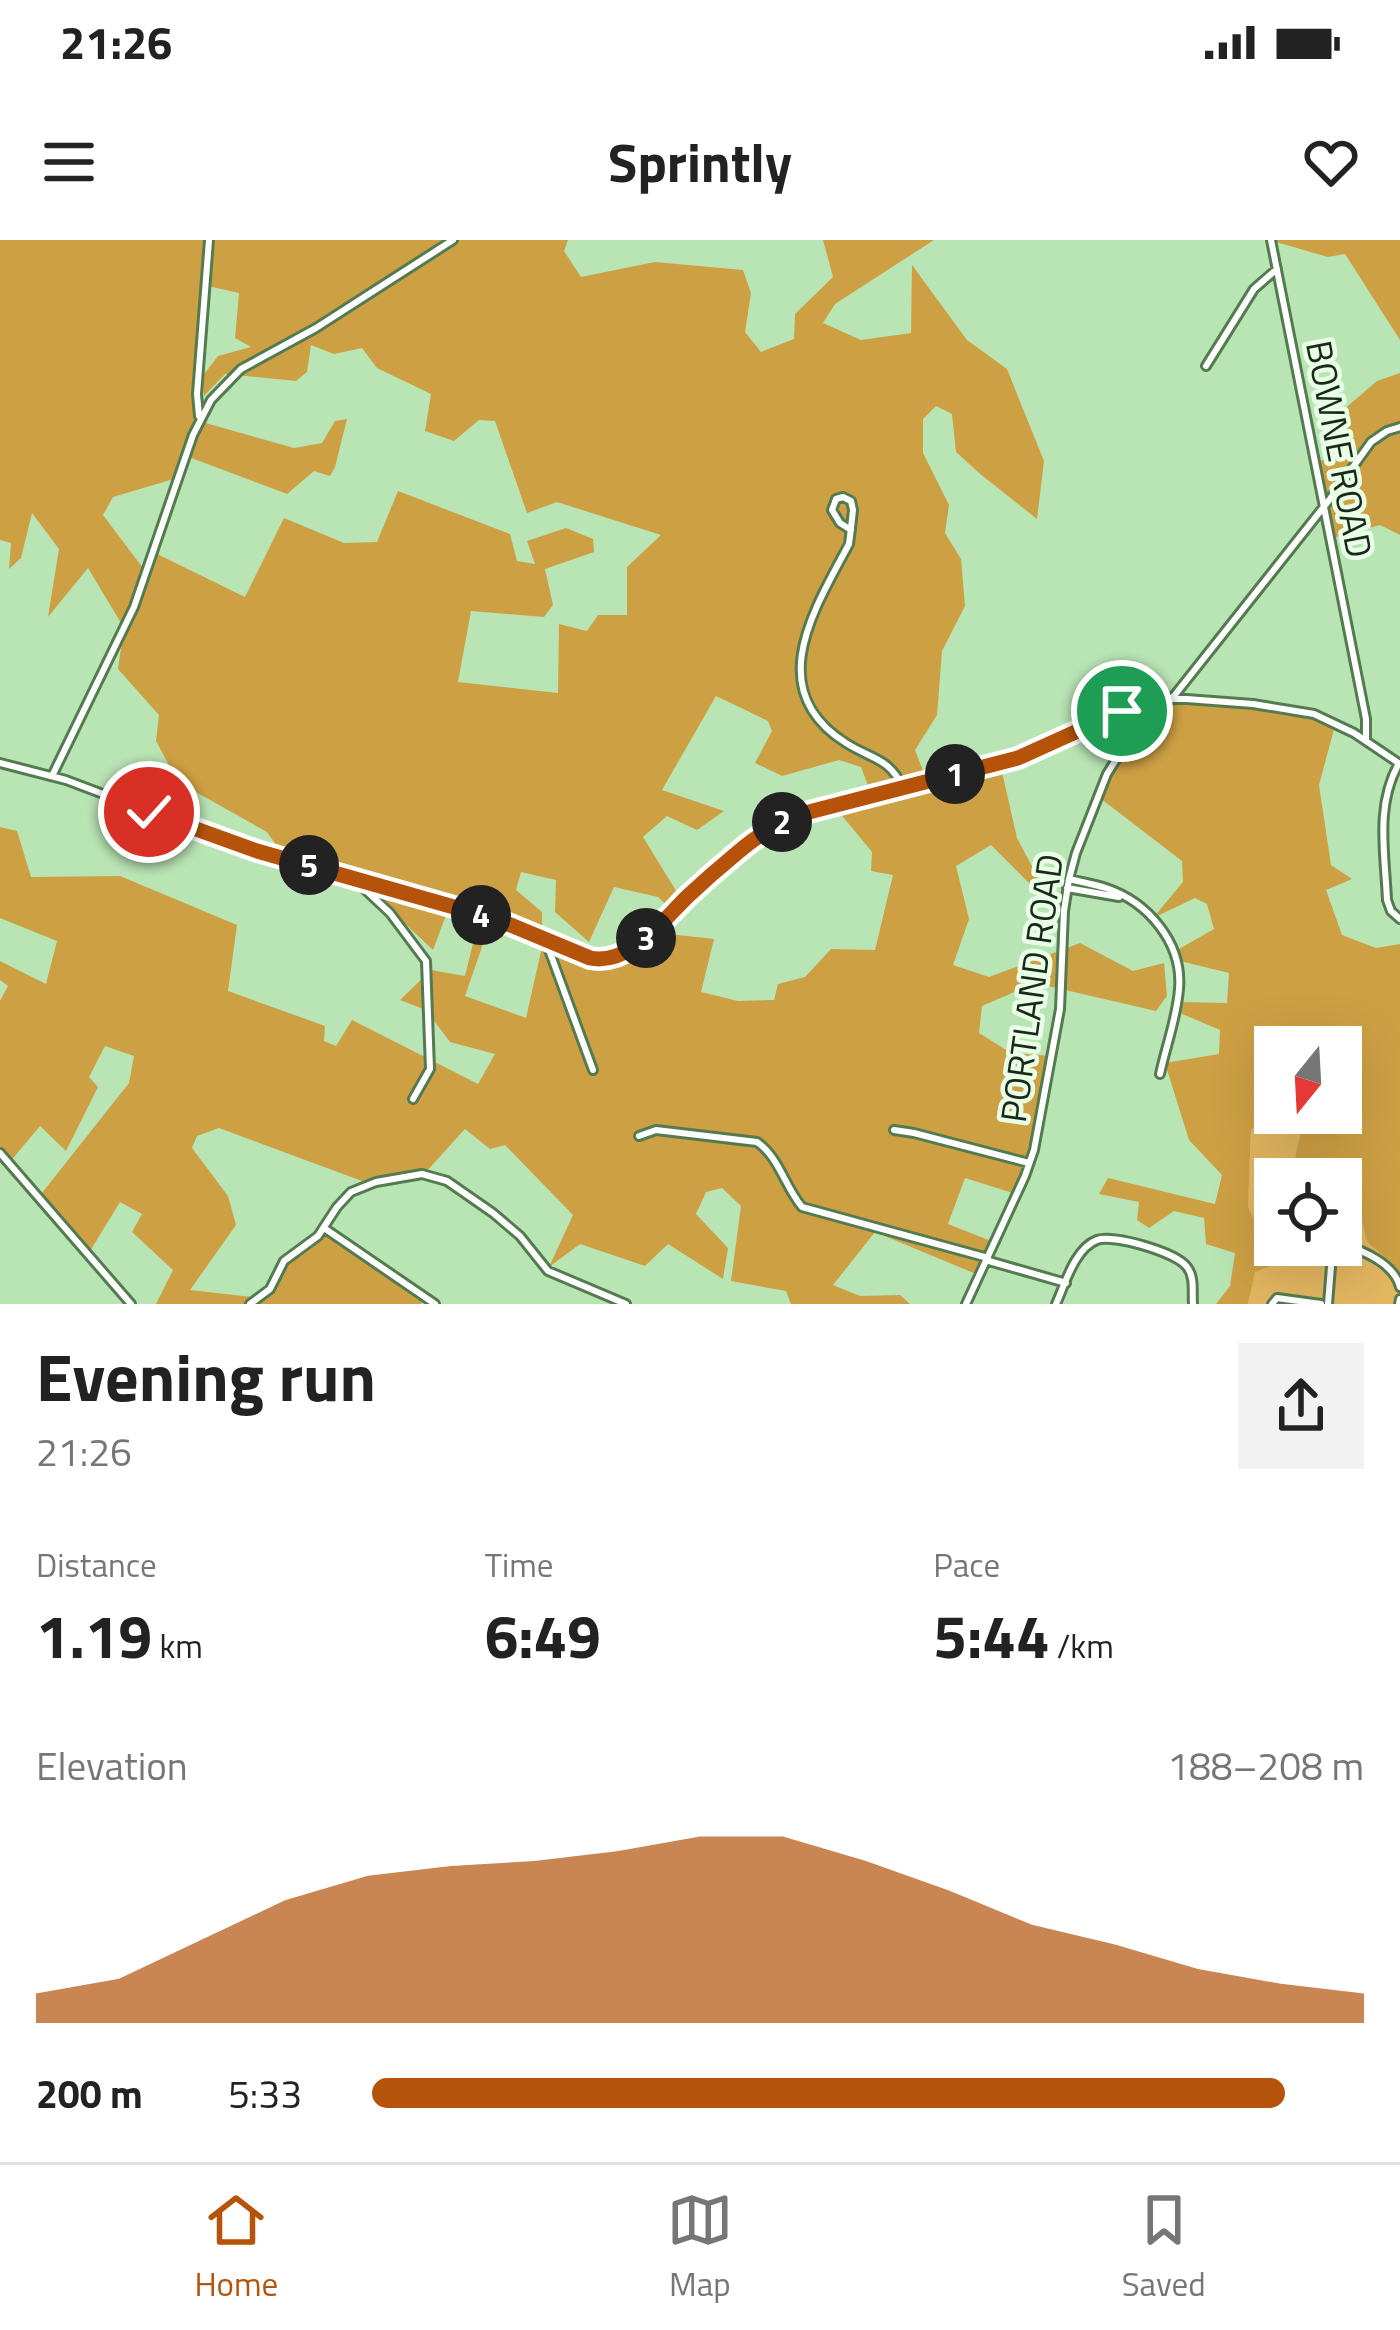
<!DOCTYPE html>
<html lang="en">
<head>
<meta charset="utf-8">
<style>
	body { margin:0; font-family:"Titillium Web",sans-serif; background:#f2f2f2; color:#222; height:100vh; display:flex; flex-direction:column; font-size:45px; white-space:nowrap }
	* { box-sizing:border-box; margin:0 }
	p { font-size:39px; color:#767676 }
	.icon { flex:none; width:66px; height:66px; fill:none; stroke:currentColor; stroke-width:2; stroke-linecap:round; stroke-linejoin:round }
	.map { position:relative; height:1064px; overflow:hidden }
	.panel { display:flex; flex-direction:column; background:#fff; flex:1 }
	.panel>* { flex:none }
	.needle { width:78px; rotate:198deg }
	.fabs { position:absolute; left:1254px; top:786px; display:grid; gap:24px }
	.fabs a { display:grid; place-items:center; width:108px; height:108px; border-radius:0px; background:#fff; box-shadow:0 12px 48px #0002; font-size:60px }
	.pin { position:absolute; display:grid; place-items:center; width:102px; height:102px; color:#fff; margin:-51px; border:6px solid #fff; border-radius:50%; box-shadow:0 3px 12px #0007 }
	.km { position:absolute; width:60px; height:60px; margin:-30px; border-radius:50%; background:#222; color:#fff; font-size:33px; line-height:60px; text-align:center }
	.round { display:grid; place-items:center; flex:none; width:126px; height:126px; border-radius:0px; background:#f2f2f2 }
	.summary { display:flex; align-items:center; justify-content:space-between; height:204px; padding:0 36px }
	h1 { font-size:66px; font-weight:700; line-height:90px }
	.figures { display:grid; grid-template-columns:repeat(3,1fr); gap:18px; height:204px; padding:12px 36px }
	.figures div { display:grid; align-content:center }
	.figures b { font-size:60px; font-weight:700 }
	.figures small { font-size:33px; font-weight:400 }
	.figures p { font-size:33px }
	.chart { height:336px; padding:24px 36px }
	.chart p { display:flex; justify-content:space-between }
	.chart svg { width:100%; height:216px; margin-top:12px; fill:#b45309; opacity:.7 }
	ul { padding:0 36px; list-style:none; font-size:39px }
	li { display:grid; grid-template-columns:192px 144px 1fr; align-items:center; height:90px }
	li i { height:30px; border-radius:15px; background:#b45309 }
	.status { display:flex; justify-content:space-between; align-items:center; height:84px; padding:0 60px; background:#fff; direction:ltr }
	.status svg { height:33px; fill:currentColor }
	header { display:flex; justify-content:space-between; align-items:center; height:156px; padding:0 36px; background:#fff; font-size:54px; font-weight:700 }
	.tab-bar { display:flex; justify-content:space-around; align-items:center; height:168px; border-top:3px solid #e0e0e0; background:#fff; font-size:33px; color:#767676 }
	.tab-bar a { display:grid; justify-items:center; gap:6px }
	.tab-bar .current { color:#b45309 }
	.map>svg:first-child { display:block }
	.green { fill:#e3b660 }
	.forest { fill:#cea044; fill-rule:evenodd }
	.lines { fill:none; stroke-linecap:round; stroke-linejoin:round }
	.minor-casing { stroke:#547b50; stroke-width:12 }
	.minor { stroke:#fff; stroke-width:6 }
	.route-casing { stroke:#fff; stroke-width:24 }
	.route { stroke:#b45309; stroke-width:15 }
	.labels { text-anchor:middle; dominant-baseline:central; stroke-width:9; stroke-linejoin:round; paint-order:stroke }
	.street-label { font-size:36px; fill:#192917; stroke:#e9fee6 }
</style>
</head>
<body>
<div class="status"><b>21:26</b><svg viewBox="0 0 49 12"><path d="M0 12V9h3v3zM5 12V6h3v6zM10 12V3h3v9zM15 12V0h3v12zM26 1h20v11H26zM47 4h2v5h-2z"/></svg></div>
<header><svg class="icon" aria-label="menu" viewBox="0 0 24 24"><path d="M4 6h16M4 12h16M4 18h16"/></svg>Sprintly<svg class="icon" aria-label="heart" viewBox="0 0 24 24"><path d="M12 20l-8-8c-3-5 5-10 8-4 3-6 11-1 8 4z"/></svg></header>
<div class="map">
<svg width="1400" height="1064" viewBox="0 0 1400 1064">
	<rect width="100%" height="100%" fill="#b9e4b4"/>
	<path class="green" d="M1275,867V873H1296L1304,877L1290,939H1275V1005H1341V939H1334L1351,937L1367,1002L1391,1023L1400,1041V1064H1248L1255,1031L1275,1023L1248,967L1251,890L1265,870Z"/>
	<path class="forest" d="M0,0H568L564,11L581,37L655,22L743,30L751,53L745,92L761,112L794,99L795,74L833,37L823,0H934L835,64L823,83L861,100L911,93L912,25L967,100L1007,129L1044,221L1037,279L979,233L956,212L952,174L936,166L923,179V213L949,265L945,293L961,319L965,366L942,411L937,475L915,510L927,541L1000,523L1017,598L1044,649L1065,653L1063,677L991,605L956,626L969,679L953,725L989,737L1080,703L1133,731L1164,723L1167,756L1156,771L1035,743L982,766L979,793L1011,813L1051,816L1033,916L1016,954L965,938L948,984L996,1003L981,1036L875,992L833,1045L860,1056L900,1055L910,1064H791L786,1051L731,1041L741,966L722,948L706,952L696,974L728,1008L723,1039L668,1004L645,1026L580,1004L549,1027L573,975L505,905L490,909L465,889L425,933L370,944L219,888L197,896L192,908L228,956L236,985L190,1050L261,1058L288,1014L321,989L424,1058L421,1064H156L173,1030L132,992L142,974L120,962L87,1016L38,958L129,843L134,816L105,806L89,837L98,847L66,911L40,886L9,923L0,914V761L8,746L0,740V721L46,744L57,701L0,678V587L17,591L31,637L120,636L237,685L228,751L325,786L324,801L336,806L352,780L478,844L495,814L450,802L426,770L400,760L431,730L465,736L478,683L448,670L433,710L360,641L287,620L267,592L178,542L156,501L159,475L118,429L124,388L88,328L48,377L59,309L32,273L21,318L9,329L11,303L0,300ZM203,45L239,53L235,98L251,107L218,116L202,137L204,156L225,134L296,141L307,132L311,105L334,114L362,108L377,128L431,154L425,191L454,201L479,180L495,181L527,273L557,262L661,295L627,327V375H598L587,391L559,384L558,453L458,442L471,371L544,377L553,365L545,329L594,312L593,299L566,288L527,301L535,324L517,321L510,294L398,251L377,302L344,303L284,278L245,357L155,313L146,332L103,275L113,257L177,238L186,216L287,254L314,231L330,236L335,227L347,179L335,181L322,203L294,208L195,180ZM716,456L768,481L772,491L755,523L782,536L839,520L861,527L872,556L834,566L872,612L871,631L893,635L875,710L831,709L805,737L778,744L774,760L738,761L701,752L714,699L650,692L610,726L542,707L526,778L465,756L484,701L502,698L509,686L542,698V672L516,650L521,632L556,640L555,672L589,702L614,647L658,657L673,671L683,662L643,597L667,576L697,590L724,571L662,550Z
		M1269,0H1400V100L1345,14L1328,17Z
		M1400,133V295L1380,285L1329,299L1315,224L1338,212L1342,171L1377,141Z
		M1174,458L1292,469L1336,482L1319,545L1331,625L1352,639L1326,650L1342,695L1376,708L1400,704V1041L1391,1023L1367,1002L1351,938L1290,939L1304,878L1296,873H1341V807H1275V867L1265,870L1251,891L1248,967L1276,1024L1255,1032L1248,1064H1216L1230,1046L1235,1013L1206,1004L1204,978L1174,971L1149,988L1137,980L1139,962L1099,954L1108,938L1215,964L1222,935L1189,900L1165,823L1219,814L1220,790L1175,771L1179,762L1227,763L1229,733L1176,720L1179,709L1214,689L1207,664L1195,658L1153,678L1183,642L1182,621L1096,555L1118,512Z"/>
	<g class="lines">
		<defs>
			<path id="minor" d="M1271,0L1366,479V500
				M1206,126L1254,49L1277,29
				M199,176L197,154L209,0
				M851,290L840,283L832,270L836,259L843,257L851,261L853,270L851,288L849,304C814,370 762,450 846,503C871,519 890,518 903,548
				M0,523L66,540L235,604L512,684L599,720C636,717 663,680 688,656C723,622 762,587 809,572L1019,517L1140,462L1160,457L1253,464L1314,474L1354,493L1400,524
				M1399,523C1375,566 1385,613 1387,660L1391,671L1400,679
				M53,534L134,367L193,195L211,160L241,129L316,88L453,0
				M1069,639C1081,642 1094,644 1106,648C1148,662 1183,703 1179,749C1177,777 1166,806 1160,834
				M356,641L390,673L426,721L430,829L413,859
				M1067,648L1119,657
				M545,699L593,830
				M894,890L914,893L1029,923
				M639,896L656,890L757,902C779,917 785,947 802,967L988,1018
				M0,913L131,1064
				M324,988L435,1064
				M1341,1003C1363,1011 1394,1023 1400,1047
				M989,1021L1066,1043
				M250,1064L270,1049L284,1021L318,996L337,967L351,952L376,942L422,934L447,941L493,973L520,996L548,1031L626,1064
				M966,1064L1025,936L1034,910L1060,769L1064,671L1069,639L1076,613L1107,534L1122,510L1174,456L1330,259L1371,202L1387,191L1400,187
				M1056,1064C1065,1044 1075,1008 1097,1000C1113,994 1176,1012 1187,1027C1195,1037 1192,1051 1193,1064
				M1272,1064L1277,1058L1321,1064
				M1328,1064L1332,1014L1336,1005
				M1399,1064L1400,1059"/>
		</defs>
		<use href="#minor" class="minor-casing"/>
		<use href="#minor" class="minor"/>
	</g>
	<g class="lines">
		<defs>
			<path id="route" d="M149,572L257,611L496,679L590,718C630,726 663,680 688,656C704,641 720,627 737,613C758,595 782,580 809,572L1018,518L1122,471"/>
		</defs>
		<use href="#route" class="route-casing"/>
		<use href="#route" class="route"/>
	</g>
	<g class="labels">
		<g class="street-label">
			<text transform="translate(1340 209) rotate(79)">BOWNE ROAD</text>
			<text transform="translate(1031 748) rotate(-82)">PORTLAND ROAD</text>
		</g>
	</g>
</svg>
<div class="fabs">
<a><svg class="needle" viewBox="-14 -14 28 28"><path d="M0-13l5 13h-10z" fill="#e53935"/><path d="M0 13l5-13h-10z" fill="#767676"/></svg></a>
<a><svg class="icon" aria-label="locate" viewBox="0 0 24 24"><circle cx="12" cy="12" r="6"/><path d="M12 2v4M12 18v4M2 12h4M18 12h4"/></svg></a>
</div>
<div class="pin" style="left:1122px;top:471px;background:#1e9e55"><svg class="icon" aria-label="arrive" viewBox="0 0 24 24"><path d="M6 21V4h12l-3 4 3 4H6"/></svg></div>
<div class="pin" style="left:149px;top:572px;background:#d93025"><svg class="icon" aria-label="check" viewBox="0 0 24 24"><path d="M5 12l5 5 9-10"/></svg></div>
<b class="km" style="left:955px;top:534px">1</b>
<b class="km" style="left:782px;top:582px">2</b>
<b class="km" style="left:646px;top:698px">3</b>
<b class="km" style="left:481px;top:675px">4</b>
<b class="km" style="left:309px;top:625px">5</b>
</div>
<section class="panel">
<div class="summary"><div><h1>Evening run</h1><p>21:26</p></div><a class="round"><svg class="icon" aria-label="share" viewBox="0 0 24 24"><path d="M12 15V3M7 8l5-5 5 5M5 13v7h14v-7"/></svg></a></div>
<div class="figures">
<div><p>Distance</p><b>1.19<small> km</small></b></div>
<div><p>Time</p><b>6:49</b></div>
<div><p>Pace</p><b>5:44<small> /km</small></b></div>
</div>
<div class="chart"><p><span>Elevation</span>188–208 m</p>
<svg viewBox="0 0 160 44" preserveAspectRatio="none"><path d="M0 44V38L10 35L20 27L30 19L40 14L50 12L60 11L70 9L80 6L90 6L100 11L110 17L120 24L130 28L140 33L150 36L160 38V44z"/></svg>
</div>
<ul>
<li><b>200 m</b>5:33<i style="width:92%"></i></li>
</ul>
</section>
<nav class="tab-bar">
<a class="current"><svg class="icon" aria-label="home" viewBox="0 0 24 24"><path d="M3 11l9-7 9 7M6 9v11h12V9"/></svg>Home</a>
<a><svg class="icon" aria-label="map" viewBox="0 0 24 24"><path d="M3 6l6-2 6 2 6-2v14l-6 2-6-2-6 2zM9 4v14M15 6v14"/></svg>Map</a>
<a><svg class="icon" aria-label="saved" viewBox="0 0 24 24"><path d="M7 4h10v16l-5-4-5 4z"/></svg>Saved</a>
</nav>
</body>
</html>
